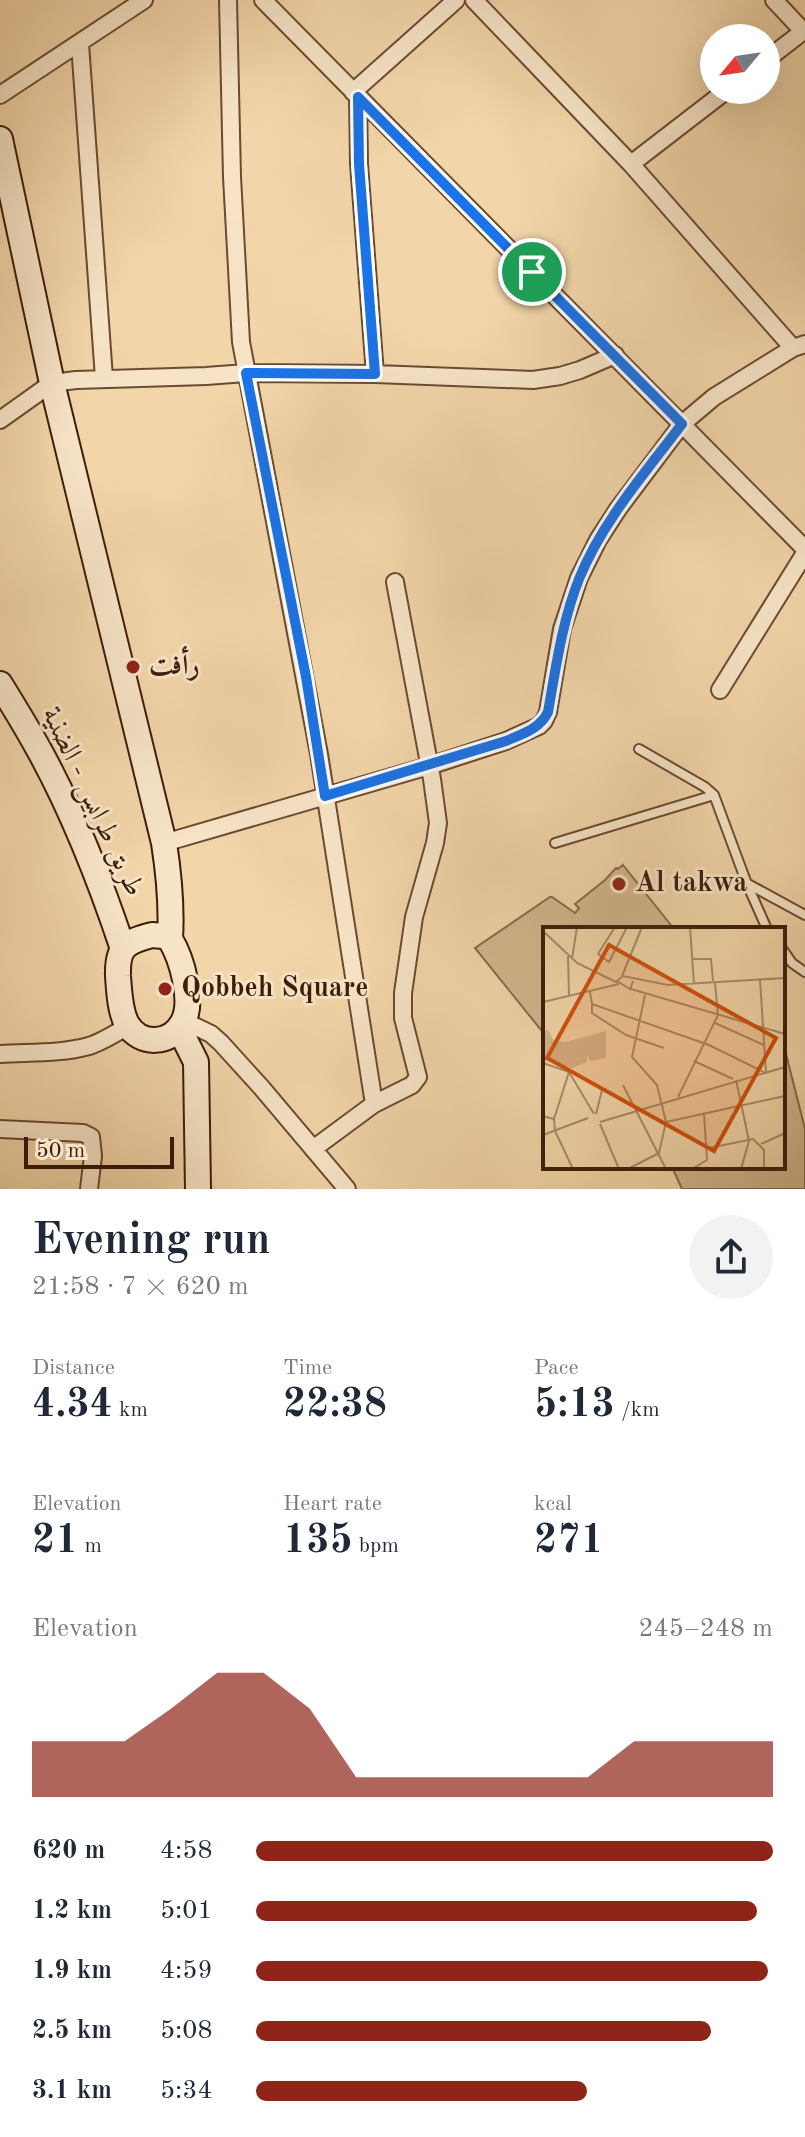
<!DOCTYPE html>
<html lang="en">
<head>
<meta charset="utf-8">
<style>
	body { margin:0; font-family:"Old Standard TT",Amiri,serif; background:#f2f2f3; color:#1f2937; height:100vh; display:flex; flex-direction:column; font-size:30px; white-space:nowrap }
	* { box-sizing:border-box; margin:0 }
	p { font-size:26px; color:#747a83 }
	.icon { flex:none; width:44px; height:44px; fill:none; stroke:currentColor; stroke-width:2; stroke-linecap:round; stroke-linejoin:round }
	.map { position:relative; height:1189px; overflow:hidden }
	.sheet { display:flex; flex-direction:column; background:#fff; flex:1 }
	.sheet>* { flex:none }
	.needle { width:52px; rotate:241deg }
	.controls { position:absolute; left:700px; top:24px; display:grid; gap:16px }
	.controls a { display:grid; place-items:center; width:80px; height:80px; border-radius:50%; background:#fff; box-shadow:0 8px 32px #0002; font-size:40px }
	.scale { position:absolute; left:24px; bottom:20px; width:150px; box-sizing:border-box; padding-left:8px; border:4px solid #3c1d0a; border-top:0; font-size:22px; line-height:28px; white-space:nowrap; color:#3c1d0a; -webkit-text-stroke:6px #f7e4c7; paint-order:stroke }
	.pin { position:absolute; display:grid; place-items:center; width:68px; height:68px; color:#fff; margin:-34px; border:4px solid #fff; border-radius:50%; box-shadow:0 2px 8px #0007 }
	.round { display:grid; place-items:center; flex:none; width:84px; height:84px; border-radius:42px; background:#f2f2f3 }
	.summary { display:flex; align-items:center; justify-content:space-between; height:136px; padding:0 32px }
	h1 { font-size:44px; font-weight:600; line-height:60px }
	.figures { display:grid; grid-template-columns:repeat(3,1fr); gap:12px; height:136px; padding:8px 32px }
	.figures div { display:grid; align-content:center }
	.figures b { font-size:40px; font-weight:600 }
	.figures small { font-size:22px; font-weight:400 }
	.figures p { font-size:22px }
	.chart { height:224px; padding:16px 32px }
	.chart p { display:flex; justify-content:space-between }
	.chart svg { width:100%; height:144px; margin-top:8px; fill:#8f2418; opacity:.7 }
	ul { padding:0 32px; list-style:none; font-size:26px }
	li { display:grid; grid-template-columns:128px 96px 1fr; align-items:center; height:60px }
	li i { height:20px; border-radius:10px; background:#8f2418 }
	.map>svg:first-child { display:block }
	.green { fill:#d3b68e; stroke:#886a4c; stroke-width:2 }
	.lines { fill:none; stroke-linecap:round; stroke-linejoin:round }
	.service-casing { stroke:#6a4b32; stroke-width:12 }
	.minor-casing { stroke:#6a4b32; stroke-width:20 }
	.secondary-casing { stroke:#3c1d0a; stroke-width:28 }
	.service { stroke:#f7e4c7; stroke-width:8 }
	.minor { stroke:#f7e4c7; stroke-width:16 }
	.secondary { stroke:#f7e4c7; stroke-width:24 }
	.route-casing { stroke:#fff; stroke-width:16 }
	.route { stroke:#1a73e8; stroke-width:10 }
	.poi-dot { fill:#8f2418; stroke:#f7e4c7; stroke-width:3 }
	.labels { text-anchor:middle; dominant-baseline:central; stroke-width:6; stroke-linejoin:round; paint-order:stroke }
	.poi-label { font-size:28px; font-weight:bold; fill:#3c1d0a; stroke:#f7e4c7; text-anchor:start }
	.street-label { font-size:28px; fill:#3c1d0a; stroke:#f7e4c7 }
	.inset-road { fill:none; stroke:#a98b69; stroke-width:2 }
	.view { fill:#ce500c; fill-opacity:0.15; stroke:#ce500c; stroke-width:4 }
	.inset-edge { fill:none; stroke:#3c1d0a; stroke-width:4 }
</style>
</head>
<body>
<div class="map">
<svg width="805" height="1189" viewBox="0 0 805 1189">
	<rect width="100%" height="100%" fill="#f2d5a9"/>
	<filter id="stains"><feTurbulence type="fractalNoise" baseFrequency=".0025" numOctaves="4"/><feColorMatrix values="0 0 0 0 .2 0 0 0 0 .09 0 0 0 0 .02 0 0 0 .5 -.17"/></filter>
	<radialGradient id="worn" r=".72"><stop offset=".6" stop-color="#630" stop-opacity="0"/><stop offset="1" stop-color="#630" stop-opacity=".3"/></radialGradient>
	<path class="green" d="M623,865L674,929H545V1035L475,948L550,897H552L575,913L579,908L575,904L605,880L616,868L618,869Z
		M783,1042L805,1129V1189H682L672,1167H783Z"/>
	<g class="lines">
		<defs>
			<path id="service" d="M639,749L705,787L714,795L747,884L767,929
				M555,843L714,795
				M748,884L805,915
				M783,950L792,963L805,972"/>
			<path id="minor" d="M228,0L232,177L241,342L319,754L374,1104L313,1149
				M263,0L805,549
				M474,0L631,164L793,348
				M774,0L803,31
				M80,44L104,378
				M766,60L805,30
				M353,92L456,0
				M0,95L144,0
				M358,97L359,164L375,374
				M631,164L727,90
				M0,420L52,383L76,380L206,376L246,373L375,374L533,380L560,376L580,370L615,355
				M720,690L805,553
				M164,843L429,766L506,741L539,726L544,721L548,712L562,629L579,578L598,540L618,509L682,424L714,397L793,348L805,344
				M184,1021L211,1034L221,1043L261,1087L347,1189
				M0,1054C29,1052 60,1054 89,1046C102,1042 116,1033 128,1026
				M374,1104L412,1085L418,1077L403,1018V993L414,917L435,843L438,823L432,779L395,582
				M0,1129L83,1133L91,1137L93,1156L89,1189"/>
			<path id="secondary" d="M0,139L52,383L164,843C169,875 172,906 170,939
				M0,684C13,705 26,726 38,748C73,811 100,880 123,949
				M152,935L163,936L170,939C182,959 194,1001 183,1022C171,1045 140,1046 127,1024C120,1012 119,990 118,976C117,946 126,942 152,935Z
				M179,1028L196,1062L198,1189"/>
		</defs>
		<use href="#service" class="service-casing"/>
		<use href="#minor" class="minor-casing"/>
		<use href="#secondary" class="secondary-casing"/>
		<use href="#service" class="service"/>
		<use href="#minor" class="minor"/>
		<use href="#secondary" class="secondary"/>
	</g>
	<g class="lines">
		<defs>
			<path id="route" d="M358,97L682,424C645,473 602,522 579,579C562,622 556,667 548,712C540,729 522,734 506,741L325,796L306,677L246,373L375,374L359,164Z"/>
		</defs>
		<use href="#route" class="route-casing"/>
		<use href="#route" class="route"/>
	</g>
	<g class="poi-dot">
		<circle cx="133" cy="667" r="8"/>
		<circle cx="619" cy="884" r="8"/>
		<circle cx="165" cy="989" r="8"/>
	</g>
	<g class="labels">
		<g class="poi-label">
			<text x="149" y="667">رأفت</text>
			<text x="635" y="884">Al takwa</text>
			<text x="181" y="989">Qobbeh Square</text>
		</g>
		<g class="street-label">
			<text transform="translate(92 802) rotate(65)">طريق طرابس - الضنية</text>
		</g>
	</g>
	<g transform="translate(543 927)">
		<rect width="242" height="242" fill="#f2d5a9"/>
		<path d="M5,103L11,114L23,115L63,104V131L47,134L44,128V135L29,141L0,133V105Z" fill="#d3b68e"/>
		<path class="inset-road" d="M72,0L55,27L66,35L84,0M147,0L151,57M0,4L34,36L75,56M25,29L26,69M29,32L34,0M149,32H168L170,54M79,49L99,0M217,53L223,145M90,54L87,62L74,54L80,49L125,58L242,51M88,62L242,107M47,65L49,77L166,118L221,145M0,75L76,57M49,77V86L83,108L121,121M172,96L221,118M151,134L190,152M0,136L26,145L51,187M193,153L206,214L198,242M80,158L123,242M135,170L175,88L172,56M53,187L59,163M0,189L11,192L12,204L30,242M11,192L26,145M57,195L242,140M123,195L242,169M57,197L76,242M0,208L45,191M218,217L242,206M166,221L210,212L221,223V242M85,242L116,226L123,195L114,158L89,130L102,68M149,242L164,233L161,187"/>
		<path class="view" d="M66,18L233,111L171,224L4,131Z"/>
		<rect width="242" height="242" class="inset-edge"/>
	</g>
	<rect width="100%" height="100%" filter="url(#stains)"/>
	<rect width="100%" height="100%" fill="url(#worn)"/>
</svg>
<div class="controls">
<a><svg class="needle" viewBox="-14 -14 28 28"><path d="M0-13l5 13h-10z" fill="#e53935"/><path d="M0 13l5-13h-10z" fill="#747a83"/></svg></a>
</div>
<div class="scale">50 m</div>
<div class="pin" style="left:532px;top:272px;background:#1e9e55"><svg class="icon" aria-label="arrive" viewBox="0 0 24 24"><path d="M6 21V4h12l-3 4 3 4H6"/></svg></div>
</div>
<section class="sheet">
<div class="summary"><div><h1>Evening run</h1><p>21:58 · 7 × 620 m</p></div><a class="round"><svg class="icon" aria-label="share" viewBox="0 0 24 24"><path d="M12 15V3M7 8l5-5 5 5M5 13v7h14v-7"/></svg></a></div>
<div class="figures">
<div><p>Distance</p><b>4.34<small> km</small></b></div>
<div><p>Time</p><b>22:38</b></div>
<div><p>Pace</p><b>5:13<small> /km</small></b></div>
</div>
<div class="figures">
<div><p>Elevation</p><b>21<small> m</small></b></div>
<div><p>Heart rate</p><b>135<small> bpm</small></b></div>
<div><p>kcal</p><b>271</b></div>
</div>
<div class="chart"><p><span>Elevation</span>245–248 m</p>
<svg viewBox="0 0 160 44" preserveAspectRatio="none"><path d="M0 44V27L10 27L20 27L30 17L40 6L50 6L60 17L70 38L80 38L90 38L100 38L110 38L120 38L130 27L140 27L150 27L160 27V44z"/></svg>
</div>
<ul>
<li><b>620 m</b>4:58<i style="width:100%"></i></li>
<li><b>1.2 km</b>5:01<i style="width:97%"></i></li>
<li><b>1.9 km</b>4:59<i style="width:99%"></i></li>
<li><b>2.5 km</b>5:08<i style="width:88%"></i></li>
<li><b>3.1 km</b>5:34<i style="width:64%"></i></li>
</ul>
</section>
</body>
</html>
